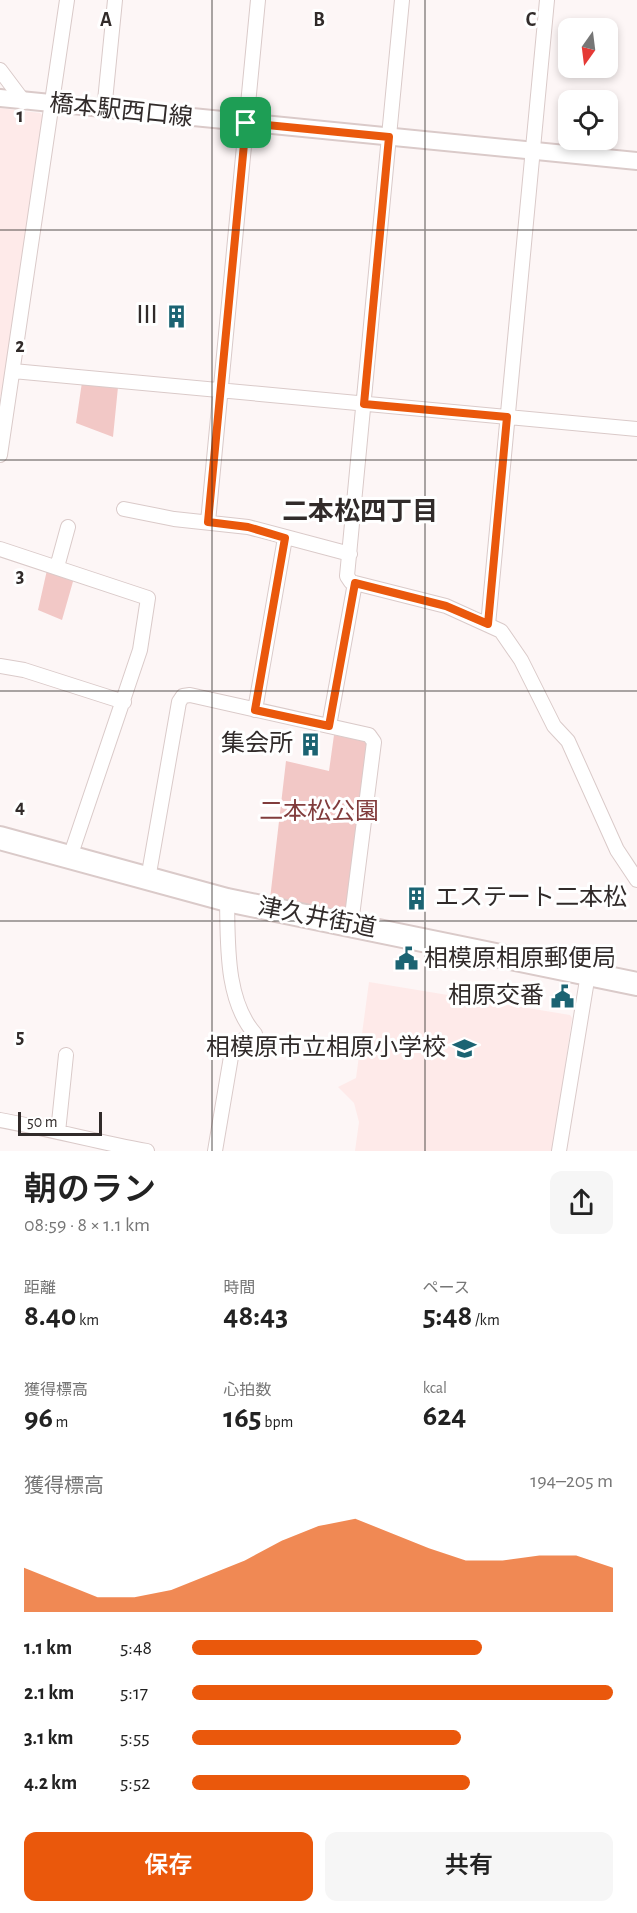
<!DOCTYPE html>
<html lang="ja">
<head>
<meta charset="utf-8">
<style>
	body { margin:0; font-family:"Alegreya Sans","Noto Sans JP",sans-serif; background:#f6f6f6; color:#222; height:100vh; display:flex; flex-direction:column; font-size:22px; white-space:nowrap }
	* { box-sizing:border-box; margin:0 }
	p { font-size:20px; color:#767676 }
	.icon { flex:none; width:33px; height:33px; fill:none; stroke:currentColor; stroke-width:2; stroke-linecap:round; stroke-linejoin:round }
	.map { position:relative; height:1151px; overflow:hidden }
	.sheet { display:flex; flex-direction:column; background:#fff; flex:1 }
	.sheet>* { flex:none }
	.needle { width:39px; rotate:194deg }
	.fabs { position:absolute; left:558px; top:18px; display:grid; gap:12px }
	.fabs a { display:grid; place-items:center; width:60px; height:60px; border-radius:12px; background:#fff; box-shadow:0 3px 9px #0003; font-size:30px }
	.scale { position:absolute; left:18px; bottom:15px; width:84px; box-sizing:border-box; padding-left:6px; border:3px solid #312b2a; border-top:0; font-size:16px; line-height:21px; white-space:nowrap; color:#312b2a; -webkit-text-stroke:4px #fff; paint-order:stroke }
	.pin { position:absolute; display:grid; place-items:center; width:51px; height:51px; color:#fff; margin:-26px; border-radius:12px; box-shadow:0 3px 9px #0006 }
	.round { display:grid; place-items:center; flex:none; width:63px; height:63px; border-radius:12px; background:#f6f6f6 }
	.summary { display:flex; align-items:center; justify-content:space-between; height:102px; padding:0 24px }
	h1 { font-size:33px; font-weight:600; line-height:45px }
	.metrics { display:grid; grid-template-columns:repeat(3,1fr); gap:9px; height:102px; padding:6px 24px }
	.metrics div { display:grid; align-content:center }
	.metrics b { font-size:30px; font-weight:600 }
	.metrics small { font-size:16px; font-weight:400 }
	.metrics p { font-size:16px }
	.chart { height:168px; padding:12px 24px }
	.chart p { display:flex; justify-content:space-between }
	.chart svg { width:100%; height:108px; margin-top:6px; fill:#ea580c; opacity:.7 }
	.primary-button { display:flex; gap:12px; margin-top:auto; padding:12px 24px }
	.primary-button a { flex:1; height:69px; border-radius:12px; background:#ea580c; color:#fff; font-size:24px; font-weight:600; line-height:69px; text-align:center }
	.primary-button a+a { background:#f6f6f6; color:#222 }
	ul { padding:0 24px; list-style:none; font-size:20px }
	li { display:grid; grid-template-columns:96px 72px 1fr; align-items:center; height:45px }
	li i { height:15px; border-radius:8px; background:#ea580c }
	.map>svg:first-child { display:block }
	.built { fill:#feeae9 }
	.green { fill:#f2c8c6 }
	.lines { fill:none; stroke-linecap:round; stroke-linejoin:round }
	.minor-casing { stroke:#dacac9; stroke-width:16 }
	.tertiary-casing { stroke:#dacac9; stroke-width:20 }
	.trunk-casing { stroke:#dacac9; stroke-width:26 }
	.minor { stroke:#fff; stroke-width:14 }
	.tertiary { stroke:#fff; stroke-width:16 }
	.trunk { stroke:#fff; stroke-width:22 }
	.route-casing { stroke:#fff; stroke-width:12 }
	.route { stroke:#ea580c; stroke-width:8 }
	.grid { fill:none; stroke:#312b2a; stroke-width:1.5; stroke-opacity:0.55 }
	.labels { text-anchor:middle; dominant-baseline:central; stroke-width:6; stroke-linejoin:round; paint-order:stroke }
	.street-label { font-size:24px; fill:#312b2a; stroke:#fff }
	.poi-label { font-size:24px; fill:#312b2a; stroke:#fff; text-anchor:end }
	.park-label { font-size:24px; fill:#813c3c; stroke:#fff }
	.neighbourhood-label { font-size:26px; font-weight:bold; fill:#312b2a; stroke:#fff }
	.grid-label { font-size:20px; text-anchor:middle; font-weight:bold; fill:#312b2a; stroke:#fff; stroke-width:6; stroke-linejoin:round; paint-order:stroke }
</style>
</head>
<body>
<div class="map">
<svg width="637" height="1151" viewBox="0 0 637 1151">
	<rect width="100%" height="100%" fill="#fdf6f6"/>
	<path class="built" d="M0,108L40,113L45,118L4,397L0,396Z
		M369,982L570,1015L572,1018L553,1151H355L359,1122L354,1103L338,1087L356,1078Z"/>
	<path class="green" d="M82,382L118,387L113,437L76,423Z
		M47,570L74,578L62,620L38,610Z
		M334,735L364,741L367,745L346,910L340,913L270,899L286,761L329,771Z"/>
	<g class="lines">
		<defs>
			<path id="minor" d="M402,0L347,576L351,582L446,606L501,631L521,660L554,726L568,741L617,850L637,880
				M0,70L24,102
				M104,111L115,0
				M13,371L637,429
				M0,455L67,0
				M124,509L174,519L248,527L350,554
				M208,522L258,0
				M0,549L148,598L140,650L70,857
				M57,567L68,527
				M488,625L547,0
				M0,666L24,670L124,702
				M255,710L285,538
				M329,726L355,583
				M148,879L179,702L183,696L190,695L369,735L374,742L351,924
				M0,1120C50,1129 97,1142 147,1151
				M58,1132L66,1055
				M215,1151L233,1045L255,1034C225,1000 228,942 227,900
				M559,1151L588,974"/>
			<path id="tertiary" d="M0,98L637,161"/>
			<path id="trunk" d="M0,838L227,900L637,984"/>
		</defs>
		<use href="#minor" class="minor-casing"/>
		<use href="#tertiary" class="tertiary-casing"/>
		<use href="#trunk" class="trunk-casing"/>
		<use href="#minor" class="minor"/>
		<use href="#tertiary" class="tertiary"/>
		<use href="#trunk" class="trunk"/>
	</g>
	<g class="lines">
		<defs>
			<path id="route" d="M246,123L389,137L364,404L507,417L488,624L446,606L355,583L329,726L255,710L285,538L248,527L208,522Z"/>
		</defs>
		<use href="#route" class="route-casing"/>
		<use href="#route" class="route"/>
	</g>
	<path class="grid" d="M212,0V1151M425,0V1151M0,230H637M0,460H637M0,691H637M0,921H637"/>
	<defs>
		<symbol id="building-bare" viewBox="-9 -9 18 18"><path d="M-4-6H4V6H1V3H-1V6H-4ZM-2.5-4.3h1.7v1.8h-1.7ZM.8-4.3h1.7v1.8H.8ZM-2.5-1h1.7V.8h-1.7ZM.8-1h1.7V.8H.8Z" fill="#1b6372" stroke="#fff" stroke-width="2.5" paint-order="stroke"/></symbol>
		<symbol id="civic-bare" viewBox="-9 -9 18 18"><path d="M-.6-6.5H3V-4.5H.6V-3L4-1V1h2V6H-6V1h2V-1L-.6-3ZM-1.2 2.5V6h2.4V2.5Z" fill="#1b6372" stroke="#fff" stroke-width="2.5" paint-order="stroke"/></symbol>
		<symbol id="school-bare" viewBox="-9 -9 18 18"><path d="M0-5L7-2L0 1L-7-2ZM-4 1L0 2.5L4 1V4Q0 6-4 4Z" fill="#1b6372" stroke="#fff" stroke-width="2.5" paint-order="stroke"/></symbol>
	</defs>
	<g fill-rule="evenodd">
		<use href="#building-bare" x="160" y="300" width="33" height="33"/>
		<use href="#building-bare" x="294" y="728" width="33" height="33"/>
		<use href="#building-bare" x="400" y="882" width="33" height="33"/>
		<use href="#civic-bare" x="390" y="942" width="33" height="33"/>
		<use href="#civic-bare" x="546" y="980" width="33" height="33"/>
		<use href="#school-bare" x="448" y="1032" width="33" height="33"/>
	</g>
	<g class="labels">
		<g class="street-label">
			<text transform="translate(121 111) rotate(6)">橋本駅西口線</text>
			<text transform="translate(317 918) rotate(11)">津久井街道</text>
		</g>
		<g class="poi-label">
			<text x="159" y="316">Ⅲ</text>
			<text x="293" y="744">集会所</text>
			<text x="435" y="898" text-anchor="start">エステート二本松</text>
			<text x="424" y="959" text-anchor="start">相模原相原郵便局</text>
			<text x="544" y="996">相原交番</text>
			<text x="446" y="1048">相模原市立相原小学校</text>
		</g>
		<g class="park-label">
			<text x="319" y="812">二本松公園</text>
		</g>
		<g class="neighbourhood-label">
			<text x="360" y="512">二本松四丁目</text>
		</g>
	</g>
	<g class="grid-label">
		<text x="106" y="26">A</text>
		<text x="319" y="26">B</text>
		<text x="531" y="26">C</text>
		<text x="20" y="122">1</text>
		<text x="20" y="352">2</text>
		<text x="20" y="582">3</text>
		<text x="20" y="813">4</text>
		<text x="20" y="1043">5</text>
	</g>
</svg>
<div class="fabs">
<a><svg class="needle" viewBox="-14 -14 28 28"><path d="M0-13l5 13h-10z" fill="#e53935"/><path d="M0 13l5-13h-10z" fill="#767676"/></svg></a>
<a><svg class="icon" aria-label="locate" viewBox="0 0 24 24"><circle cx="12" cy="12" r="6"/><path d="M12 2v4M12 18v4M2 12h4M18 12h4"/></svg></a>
</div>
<div class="scale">50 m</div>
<div class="pin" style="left:246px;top:123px;background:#1e9e55"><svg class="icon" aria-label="arrive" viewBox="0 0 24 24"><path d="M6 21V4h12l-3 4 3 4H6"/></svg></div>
</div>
<section class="sheet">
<div class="summary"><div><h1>朝のラン</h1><p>08:59 · 8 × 1.1 km</p></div><a class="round"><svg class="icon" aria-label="share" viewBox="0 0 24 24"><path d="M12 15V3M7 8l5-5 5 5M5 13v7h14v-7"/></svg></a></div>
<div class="metrics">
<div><p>距離</p><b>8.40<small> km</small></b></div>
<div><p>時間</p><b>48:43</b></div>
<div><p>ペース</p><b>5:48<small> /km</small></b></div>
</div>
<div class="metrics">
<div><p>獲得標高</p><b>96<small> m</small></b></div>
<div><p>心拍数</p><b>165<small> bpm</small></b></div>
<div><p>kcal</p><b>624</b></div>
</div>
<div class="chart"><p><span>獲得標高</span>194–205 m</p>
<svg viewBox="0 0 160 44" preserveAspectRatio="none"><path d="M0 44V26L10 32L20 38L30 38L40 35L50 29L60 23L70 15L80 9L90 6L100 12L110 18L120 23L130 23L140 21L150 21L160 26V44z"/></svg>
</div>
<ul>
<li><b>1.1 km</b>5:48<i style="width:69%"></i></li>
<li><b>2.1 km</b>5:17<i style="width:100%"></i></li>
<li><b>3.1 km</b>5:55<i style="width:64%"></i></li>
<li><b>4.2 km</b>5:52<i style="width:66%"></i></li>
</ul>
<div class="primary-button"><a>保存</a><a>共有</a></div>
</section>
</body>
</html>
